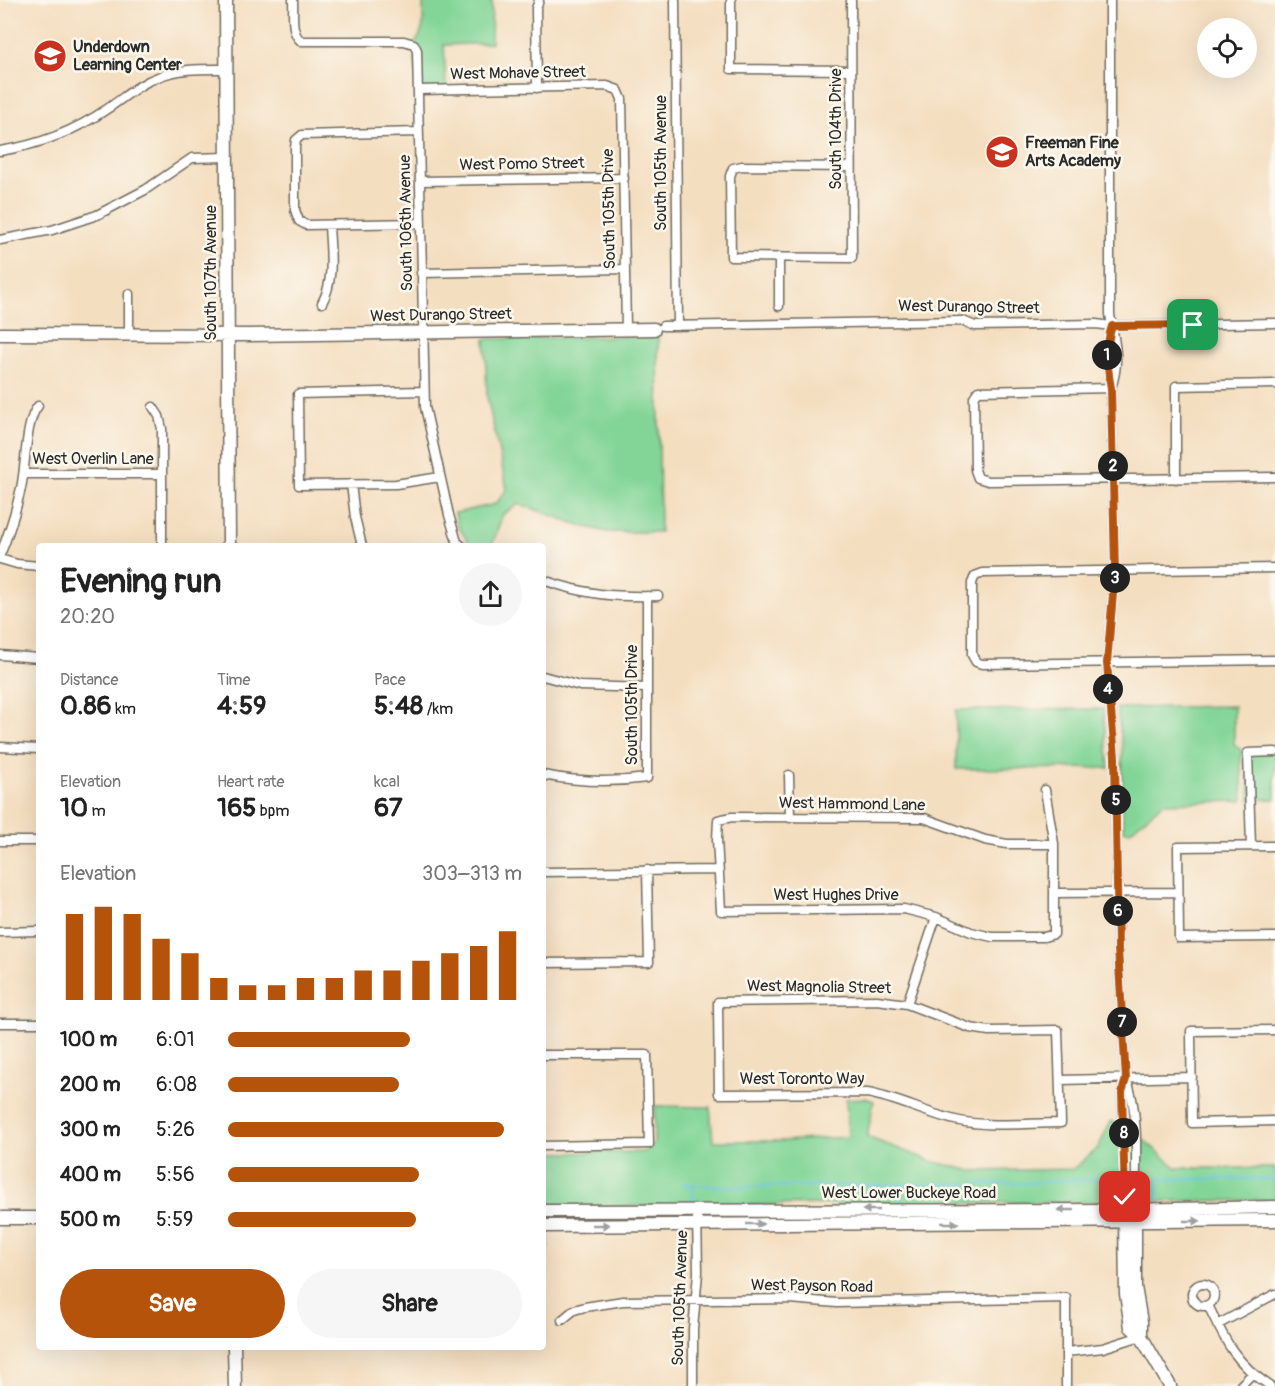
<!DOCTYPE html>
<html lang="en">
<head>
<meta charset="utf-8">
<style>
	body { margin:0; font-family:Pangolin,sans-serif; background:#f6f6f6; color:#222; height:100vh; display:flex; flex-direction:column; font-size:22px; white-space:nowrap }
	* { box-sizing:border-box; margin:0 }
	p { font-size:20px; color:#767676 }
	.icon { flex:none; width:33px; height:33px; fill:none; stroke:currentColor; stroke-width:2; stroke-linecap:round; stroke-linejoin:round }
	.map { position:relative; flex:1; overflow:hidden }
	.sheet { position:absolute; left:36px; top:543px; width:510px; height:807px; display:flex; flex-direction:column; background:#fff; border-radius:6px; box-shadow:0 6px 24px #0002 }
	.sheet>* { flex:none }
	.controls { position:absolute; left:1197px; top:18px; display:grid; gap:12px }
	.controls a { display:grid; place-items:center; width:60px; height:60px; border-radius:50%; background:#fff; box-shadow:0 6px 24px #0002; font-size:30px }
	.pin { position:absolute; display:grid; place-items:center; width:51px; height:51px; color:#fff; margin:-26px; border-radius:12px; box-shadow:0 3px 9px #0006 }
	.km { position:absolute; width:30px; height:30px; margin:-15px; border-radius:50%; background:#222; color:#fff; font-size:16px; line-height:30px; text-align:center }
	.round { display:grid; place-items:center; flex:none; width:63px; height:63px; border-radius:32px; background:#f6f6f6 }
	.head { display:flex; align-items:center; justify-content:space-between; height:102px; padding:0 24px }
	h1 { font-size:33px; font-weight:800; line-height:45px }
	.figures { display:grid; grid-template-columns:repeat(3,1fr); gap:9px; height:102px; padding:6px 24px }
	.figures div { display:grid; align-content:center }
	.figures b { font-size:26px; font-weight:800 }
	.figures small { font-size:16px; font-weight:400 }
	.figures p { font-size:16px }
	.chart { height:168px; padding:12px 24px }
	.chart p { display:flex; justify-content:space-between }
	.chart svg { width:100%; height:108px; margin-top:6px; stroke:#b45309; stroke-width:6 }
	.action { display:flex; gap:12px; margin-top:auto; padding:12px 24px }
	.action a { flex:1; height:69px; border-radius:36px; background:#b45309; color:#fff; font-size:24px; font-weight:800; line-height:69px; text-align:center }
	.action a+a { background:#f6f6f6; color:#222 }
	ul { padding:0 24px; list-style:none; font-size:20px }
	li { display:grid; grid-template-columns:96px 72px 1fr; align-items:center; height:45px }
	li i { height:15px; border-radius:8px; background:#b45309 }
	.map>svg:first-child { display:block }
	.green { fill:#82d597; stroke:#568061; stroke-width:1.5 }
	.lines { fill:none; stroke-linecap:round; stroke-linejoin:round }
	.stream { stroke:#6cc4e9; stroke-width:2 }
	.street-casing { stroke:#716a5f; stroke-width:11 }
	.secondary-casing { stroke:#716a5f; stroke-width:15 }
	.street { stroke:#fff; stroke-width:8 }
	.secondary { stroke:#fff; stroke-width:12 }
	.oneway { fill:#a0a0a0 }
	.route-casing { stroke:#fff; stroke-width:12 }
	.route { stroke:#b45309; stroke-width:8 }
	.labels { text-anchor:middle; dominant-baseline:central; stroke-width:5; stroke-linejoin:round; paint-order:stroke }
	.poi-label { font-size:16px; font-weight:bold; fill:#2b2b2b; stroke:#fbf7ec; text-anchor:start }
	.street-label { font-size:16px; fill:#2b2b2b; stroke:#fbf7ec }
</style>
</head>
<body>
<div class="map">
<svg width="1275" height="1386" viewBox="0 0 1275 1386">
	<rect width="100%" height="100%" fill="#fbf7ec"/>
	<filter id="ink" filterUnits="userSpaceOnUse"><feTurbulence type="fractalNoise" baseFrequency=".0167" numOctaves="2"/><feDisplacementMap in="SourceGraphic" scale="12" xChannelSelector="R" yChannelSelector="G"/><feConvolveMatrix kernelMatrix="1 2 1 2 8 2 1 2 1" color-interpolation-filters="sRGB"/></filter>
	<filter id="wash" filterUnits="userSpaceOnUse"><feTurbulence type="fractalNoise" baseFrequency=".008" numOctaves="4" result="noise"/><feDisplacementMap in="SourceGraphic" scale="24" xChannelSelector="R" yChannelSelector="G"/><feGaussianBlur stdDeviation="1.35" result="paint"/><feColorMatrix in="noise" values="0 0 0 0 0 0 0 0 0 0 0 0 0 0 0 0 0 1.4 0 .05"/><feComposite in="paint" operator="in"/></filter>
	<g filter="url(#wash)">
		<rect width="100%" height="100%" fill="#f4dec0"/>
		<path class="green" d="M423,0H492L491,43L444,45L446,89L418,90L414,44C426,30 423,18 423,0Z
			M658,336L660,532H608L585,527L519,504L503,514L492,546L470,544L457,525L455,513L496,504L507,489L487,397L485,339Z
			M1234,706V744L1243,751L1241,758L1243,801L1163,803L1130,831L1123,830L1122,746L1117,708Z
			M1103,709L1109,768L956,769V710Z
			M1275,752V799L1250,800L1248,753Z
			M866,1098L874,1101L867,1137L931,1161L972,1171L1073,1169L1098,1148L1111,1121L1144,1140L1177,1168H1275V1200L543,1207V1153L644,1152L654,1143L655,1106L710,1107L713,1141H783L848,1137L846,1099Z"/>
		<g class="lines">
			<path class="stream" d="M1144,1178L1169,1179H1275
				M1158,1179V1200
				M682,1184L733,1187L1029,1183L1112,1178
				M693,1186V1204
				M901,1202V1185
				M549,1237V1248"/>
		</g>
	</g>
	<g filter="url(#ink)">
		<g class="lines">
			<defs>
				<path id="street" d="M293,0C294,13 290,32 301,41H404L414,44L417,50L425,407L449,515L457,542L462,546
					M675,0L678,326
					M731,0V69L851,70
					M1110,0V314C1114,342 1121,358 1111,388
					M537,88L536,9L539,0
					M418,90L607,86L618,90L622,99L626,329
					M419,132L302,135L296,140L295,148V210L299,221L306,225L421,223
					M0,151C38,145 75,131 107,109C124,98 138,84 158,77C180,68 203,69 226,69
					M851,167L742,166L733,168L730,176L731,257L852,258L851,0
					M420,181L624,178
					M0,240L52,230L97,215L145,190L192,158L227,157
					M779,257V306
					M421,273L625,269
					M322,303C335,280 330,250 329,225
					M663,326L963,321L975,326L1096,324L1112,326L1275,323
					M1112,326C1105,346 1107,367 1111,388L1115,571L1107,663L1115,757L1118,949L1126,1079C1141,1113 1135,1175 1135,1213
					M129,334V294
					M1111,388L978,391L974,397L975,470L978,478L988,481L1275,477
					M423,391L298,394L299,485L396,484L440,477
					M153,407L159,416L162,429V546
					M24,474H162
					M1176,479V386L1275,384
					M351,484L355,517L362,546
					M0,555C9,533 16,511 21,488C26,467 25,421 38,406
					M0,559L17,564L39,566
					M1275,568L983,573L975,576L972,583V655L976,662L982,664L1275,660
					M543,580C587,595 612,597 658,596
					M0,655L39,658
					M543,676L580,686L647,688
					M0,747L39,749
					M543,775C578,782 611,783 647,778V596
					M789,775L790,818
					M1045,790L1054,844V934L1044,937H992L971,932L936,917L904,909L721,911L717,839L718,820L732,817L924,818L985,840L1007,844H1054
					M0,841H39
					M1251,846L1248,753L1275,752
					M1275,846L1178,847L1179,938L1275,937
					M543,872L718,870
					M1054,893L1178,892
					M0,932L39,931
					M543,963L649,962L647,870
					M877,1000L907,1004L970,1028L989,1031L1058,1030L1061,1123C1027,1123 989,1128 955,1120C925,1113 897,1098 867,1093L719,1094L718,1002Z
					M907,1004L936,917
					M0,1023H39
					M1275,1030L1191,1031L1192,1123L1275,1121
					M543,1055H647L649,1144L543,1146
					M1060,1080L1192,1077
					M1125,1216L1122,1092L1126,1079
					M1192 1295a11 11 0 1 1 22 0a11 11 0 1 1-22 0Z
					M1208,1305C1225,1341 1236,1364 1270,1386
					M562,1320L574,1310L585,1307L623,1301L790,1299L837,1303L1066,1298V1386
					M1217,1325L1275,1294
					M1066,1352L1103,1348L1141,1336
					M693,1386V1329L698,1273L697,1210
					M1240,1386L1252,1374"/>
				<path id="secondary" d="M226,0L229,546
					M0,334L249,335L654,329
					M543,1211L1125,1210L1275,1207
					M1125,1216L1126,1294L1131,1327L1141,1336L1170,1386
					M1135,1216V1287L1141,1322V1336
					M0,1218H39
					M543,1226L1275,1220
					M234,1347L235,1386"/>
			</defs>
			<use href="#street" class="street-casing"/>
			<use href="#secondary" class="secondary-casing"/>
			<use href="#street" class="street"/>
			<use href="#secondary" class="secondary"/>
		</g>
		<defs><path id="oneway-solid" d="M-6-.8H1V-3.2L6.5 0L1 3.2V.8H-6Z" transform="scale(1.5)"/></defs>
		<g class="oneway">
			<use href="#oneway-solid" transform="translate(871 1210) rotate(180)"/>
			<use href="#oneway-solid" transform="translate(1066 1210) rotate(-180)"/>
			<use href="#oneway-solid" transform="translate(1192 1221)"/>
			<use href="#oneway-solid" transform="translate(950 1223)"/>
			<use href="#oneway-solid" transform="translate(755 1224)"/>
			<use href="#oneway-solid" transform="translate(601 1225)"/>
		</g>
	</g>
	<g class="lines" filter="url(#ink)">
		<defs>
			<path id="route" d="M1125,1197L1122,1092L1126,1079L1118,949L1115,757L1107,663L1115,571L1111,388C1107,367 1105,346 1112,326L1193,325"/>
		</defs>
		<use href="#route" class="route-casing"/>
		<use href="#route" class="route"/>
	</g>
	<defs>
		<symbol id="school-disc" viewBox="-11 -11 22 22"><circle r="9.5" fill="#c8321e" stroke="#fbf7ec"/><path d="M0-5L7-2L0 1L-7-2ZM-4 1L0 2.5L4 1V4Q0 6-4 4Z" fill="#fff"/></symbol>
	</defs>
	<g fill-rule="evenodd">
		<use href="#school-disc" x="31" y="37" width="38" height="38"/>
		<use href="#school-disc" x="983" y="133" width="38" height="38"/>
	</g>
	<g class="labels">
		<g class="poi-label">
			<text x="73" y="47">Underdown<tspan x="73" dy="18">Learning Center</tspan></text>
			<text x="1025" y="143">Freeman Fine<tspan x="1025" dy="18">Arts Academy</tspan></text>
		</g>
		<g class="street-label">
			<text transform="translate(518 73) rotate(-1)">West Mohave Street</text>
			<text transform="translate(836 129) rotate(-90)">South 104th Drive</text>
			<text transform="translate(661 163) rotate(-90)">South 105th Avenue</text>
			<text transform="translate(522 164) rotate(-1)">West Pomo Street</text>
			<text transform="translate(609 209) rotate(-91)">South 105th Drive</text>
			<text transform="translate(406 223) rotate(-91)">South 106th Avenue</text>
			<text transform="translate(211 273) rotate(-90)">South 107th Avenue</text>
			<text transform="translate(969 307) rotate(1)">West Durango Street</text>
			<text transform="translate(441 315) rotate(-1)">West Durango Street</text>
			<text x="93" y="459">West Overlin Lane</text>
			<text transform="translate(632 705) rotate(-90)">South 105th Drive</text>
			<text transform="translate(852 804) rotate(1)">West Hammond Lane</text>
			<text x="836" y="895">West Hughes Drive</text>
			<text transform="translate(819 987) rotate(1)">West Magnolia Street</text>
			<text x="802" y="1079">West Toronto Way</text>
			<text x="909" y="1193">West Lower Buckeye Road</text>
			<text transform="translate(812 1286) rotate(1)">West Payson Road</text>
			<text transform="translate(680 1298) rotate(-88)">South 105th Avenue</text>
		</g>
	</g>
</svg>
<div class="controls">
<a><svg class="icon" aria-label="locate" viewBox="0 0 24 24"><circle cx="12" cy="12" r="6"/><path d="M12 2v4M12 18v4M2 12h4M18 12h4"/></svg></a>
</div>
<div class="pin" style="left:1193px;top:325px;background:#1e9e55"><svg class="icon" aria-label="arrive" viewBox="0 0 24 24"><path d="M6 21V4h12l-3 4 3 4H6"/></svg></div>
<div class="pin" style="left:1125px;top:1197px;background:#d93025"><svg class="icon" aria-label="check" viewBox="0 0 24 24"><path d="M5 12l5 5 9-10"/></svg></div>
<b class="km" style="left:1107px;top:355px">1</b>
<b class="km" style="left:1113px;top:466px">2</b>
<b class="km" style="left:1115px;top:578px">3</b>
<b class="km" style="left:1108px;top:689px">4</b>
<b class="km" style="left:1116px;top:800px">5</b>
<b class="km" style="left:1118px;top:911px">6</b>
<b class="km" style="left:1122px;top:1022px">7</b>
<b class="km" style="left:1124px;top:1133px">8</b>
<section class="sheet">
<div class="head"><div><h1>Evening run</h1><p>20:20</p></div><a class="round"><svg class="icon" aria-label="share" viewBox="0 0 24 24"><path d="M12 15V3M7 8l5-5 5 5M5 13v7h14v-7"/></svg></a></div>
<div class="figures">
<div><p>Distance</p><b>0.86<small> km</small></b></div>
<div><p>Time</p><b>4:59</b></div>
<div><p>Pace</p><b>5:48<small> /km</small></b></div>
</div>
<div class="figures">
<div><p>Elevation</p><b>10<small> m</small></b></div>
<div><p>Heart rate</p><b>165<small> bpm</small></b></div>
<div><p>kcal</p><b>67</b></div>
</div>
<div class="chart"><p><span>Elevation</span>303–313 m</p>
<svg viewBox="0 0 160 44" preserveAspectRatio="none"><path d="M5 44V9M15 44V6M25 44V9M35 44V19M45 44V25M55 44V35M65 44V38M75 44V38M85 44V35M95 44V35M105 44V32M115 44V32M125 44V28M135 44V25M145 44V22M155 44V16"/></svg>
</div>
<ul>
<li><b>100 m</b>6:01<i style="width:62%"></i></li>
<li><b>200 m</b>6:08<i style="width:58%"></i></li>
<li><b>300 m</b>5:26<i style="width:94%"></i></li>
<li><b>400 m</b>5:56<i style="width:65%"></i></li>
<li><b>500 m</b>5:59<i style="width:64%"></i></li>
</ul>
<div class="action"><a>Save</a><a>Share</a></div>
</section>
</div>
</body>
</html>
